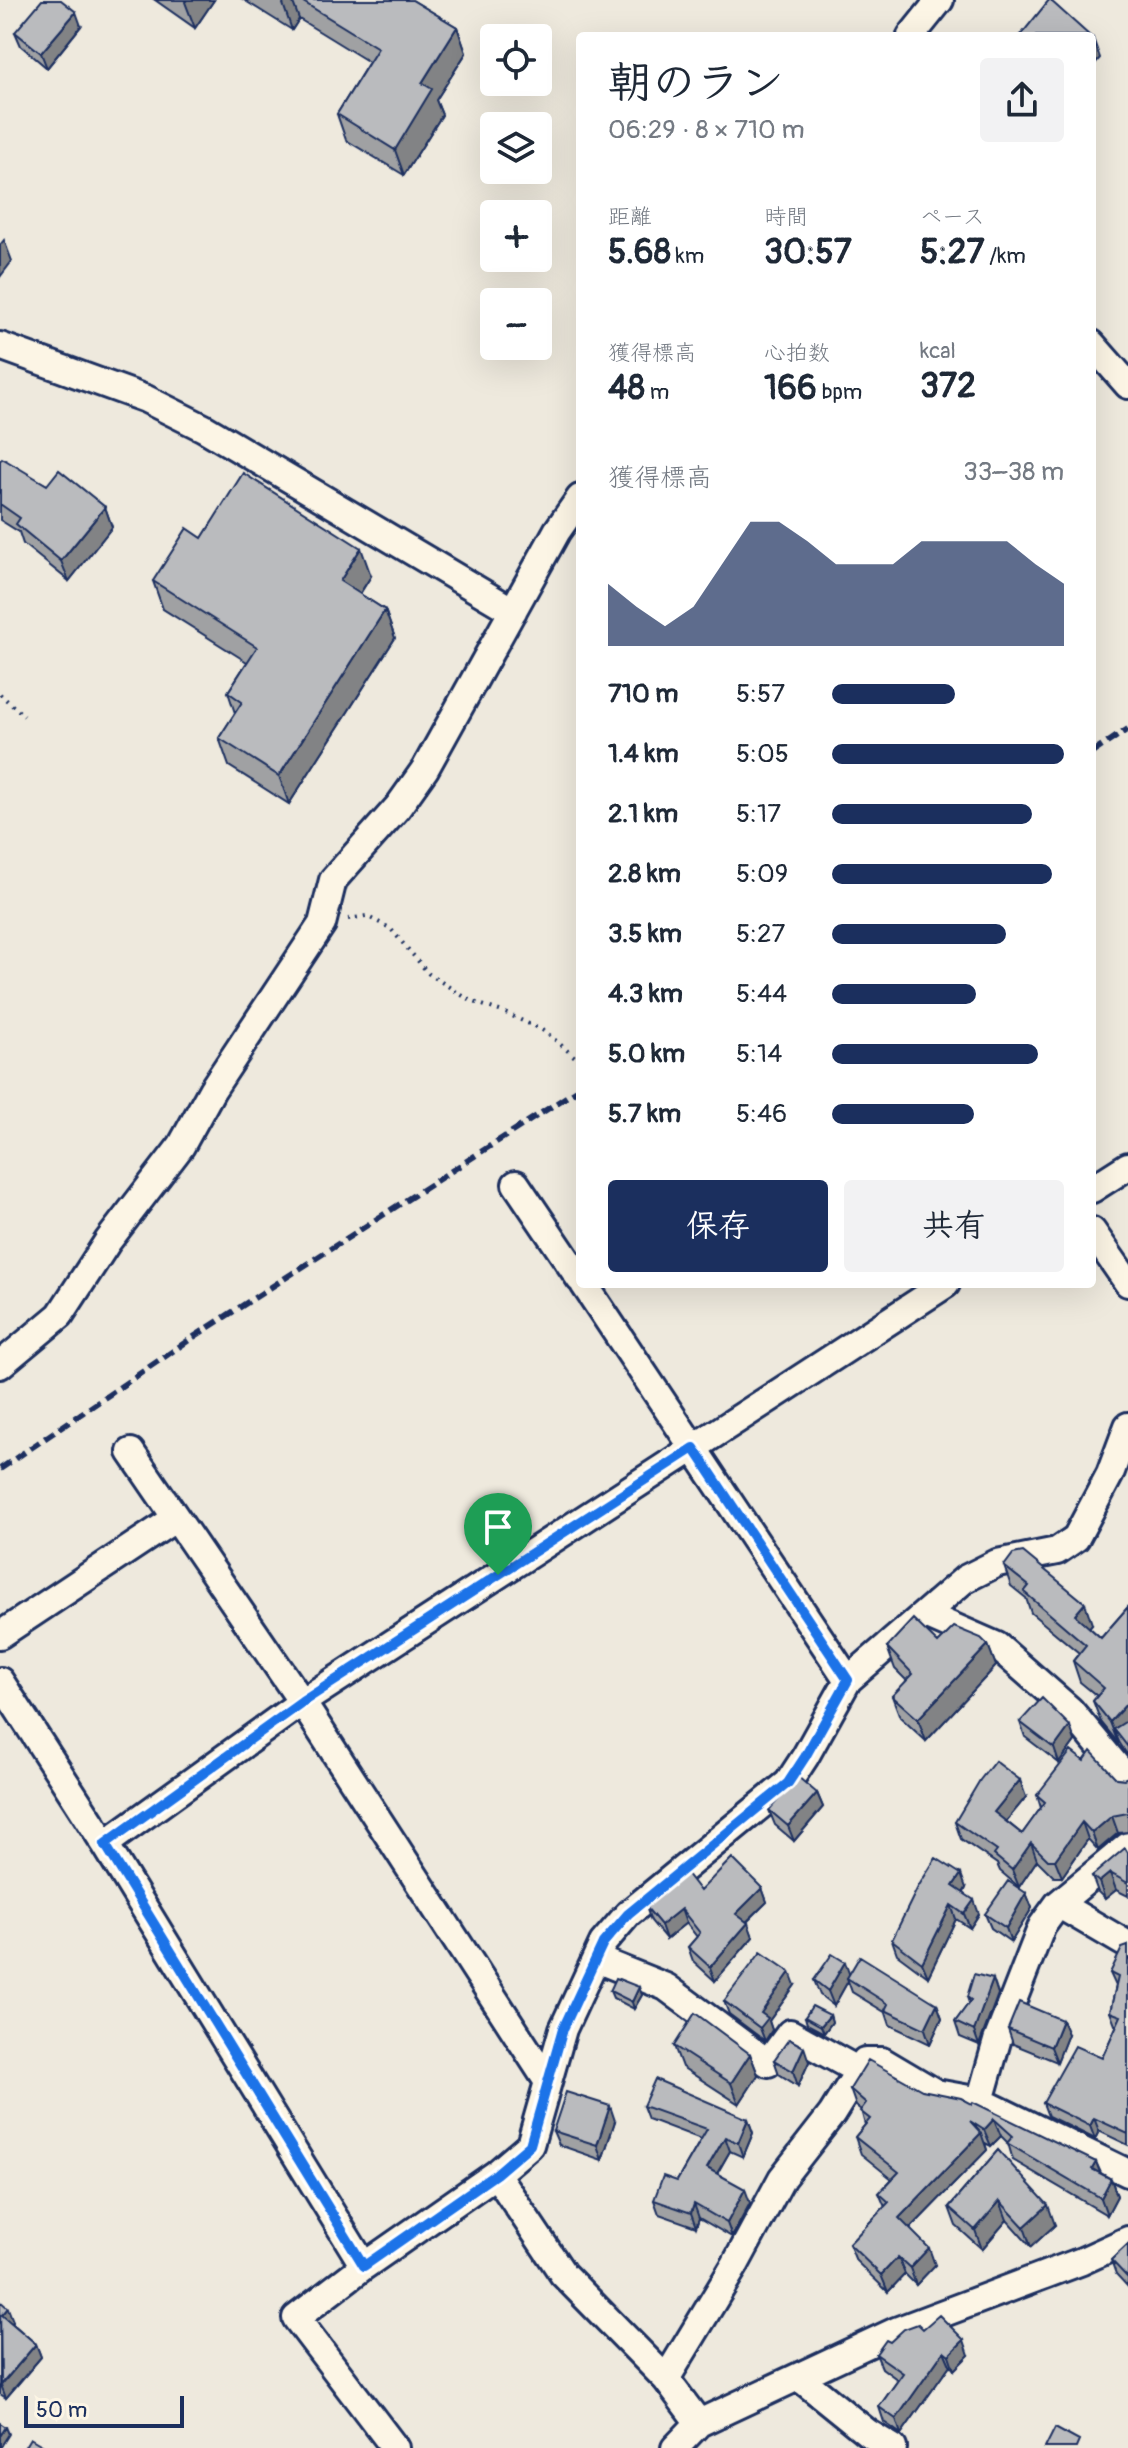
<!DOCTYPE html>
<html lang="ja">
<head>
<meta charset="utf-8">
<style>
	body { margin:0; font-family:Pangolin,"Klee One",sans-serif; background:#f2f2f3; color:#1f2937; height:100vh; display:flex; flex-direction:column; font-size:30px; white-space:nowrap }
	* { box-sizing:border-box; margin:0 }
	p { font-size:26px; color:#747a83 }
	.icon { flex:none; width:44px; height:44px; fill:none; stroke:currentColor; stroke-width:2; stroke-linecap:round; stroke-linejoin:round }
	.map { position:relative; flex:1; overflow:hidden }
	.drawer { position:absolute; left:576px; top:32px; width:520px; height:1256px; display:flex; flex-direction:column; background:#fff; border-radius:8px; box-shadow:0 8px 32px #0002 }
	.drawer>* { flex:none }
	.tools { position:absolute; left:480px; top:24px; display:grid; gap:16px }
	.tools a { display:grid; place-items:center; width:72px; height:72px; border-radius:8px; background:#fff; box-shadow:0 8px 32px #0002; font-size:40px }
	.scale { position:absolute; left:24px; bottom:20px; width:160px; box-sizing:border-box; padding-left:8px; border:4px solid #1b2f5e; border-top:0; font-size:22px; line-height:28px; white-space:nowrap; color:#1b2f5e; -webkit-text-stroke:6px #fcf5e5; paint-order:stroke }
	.pin { position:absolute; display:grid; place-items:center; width:68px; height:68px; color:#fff; margin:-82px -34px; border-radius:50% 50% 50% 0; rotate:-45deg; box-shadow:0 0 8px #0007 }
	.pin .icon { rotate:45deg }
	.round { display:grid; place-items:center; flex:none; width:84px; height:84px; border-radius:8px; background:#f2f2f3 }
	.summary { display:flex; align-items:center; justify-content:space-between; height:136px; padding:0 32px }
	h1 { font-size:44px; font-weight:800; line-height:60px }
	.stats { display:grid; grid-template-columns:repeat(3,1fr); gap:12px; height:136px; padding:8px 32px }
	.stats div { display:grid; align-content:center }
	.stats b { font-size:34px; font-weight:800 }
	.stats small { font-size:22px; font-weight:400 }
	.stats p { font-size:22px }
	.chart { height:224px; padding:16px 32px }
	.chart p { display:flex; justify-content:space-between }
	.chart svg { width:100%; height:144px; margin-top:8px; fill:#1b2f5e; opacity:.7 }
	.button { display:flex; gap:16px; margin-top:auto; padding:16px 32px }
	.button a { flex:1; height:92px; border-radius:8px; background:#1b2f5e; color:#fff; font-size:32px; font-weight:800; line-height:92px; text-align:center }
	.button a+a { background:#f2f2f3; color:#1f2937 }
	ul { padding:0 32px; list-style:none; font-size:26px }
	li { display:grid; grid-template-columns:128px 96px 1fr; align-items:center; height:60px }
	li i { height:20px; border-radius:10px; background:#1b2f5e }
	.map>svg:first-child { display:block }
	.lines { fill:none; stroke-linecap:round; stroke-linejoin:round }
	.minor-casing { stroke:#1b2f5e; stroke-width:32 }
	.path { stroke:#1b2f5e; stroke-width:4; stroke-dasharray:2 6; stroke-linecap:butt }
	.minor { stroke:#fcf5e5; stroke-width:26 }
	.rail { stroke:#1b2f5e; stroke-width:6; stroke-dasharray:12 6; stroke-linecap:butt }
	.wall { fill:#a0a1a3; stroke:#1b2f5e; stroke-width:2 }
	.shaded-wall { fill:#828385; stroke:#1b2f5e; stroke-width:2 }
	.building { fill:#babbbe; stroke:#1b2f5e; stroke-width:2 }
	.route-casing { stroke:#fff; stroke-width:16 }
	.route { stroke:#1a73e8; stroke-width:10 }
</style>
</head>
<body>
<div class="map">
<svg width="1128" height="2448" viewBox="0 0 1128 2448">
	<rect width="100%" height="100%" fill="#eee9dd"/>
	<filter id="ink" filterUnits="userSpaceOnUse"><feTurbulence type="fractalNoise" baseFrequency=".0125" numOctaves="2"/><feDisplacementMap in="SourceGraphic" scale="16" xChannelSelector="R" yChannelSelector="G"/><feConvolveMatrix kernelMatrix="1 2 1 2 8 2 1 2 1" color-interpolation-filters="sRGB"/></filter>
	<g filter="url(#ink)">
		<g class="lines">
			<defs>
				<path id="minor" d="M911,36L940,0
					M1092,344L1128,385
					M0,346L146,399L204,428L513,611
					M516,1184L580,1279
					M1092,1189L1128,1166
					M1092,1231L1128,1283
					M584,1284L848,1680
					M0,1365L60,1315L108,1241L181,1146L212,1090L322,924L333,880L398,807L425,769L557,531L580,498
					M131,1452L302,1702L548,2082
					M926,1615L997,1646L1070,1710L1128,1780
					M0,1635L176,1518
					M0,1681L105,1844L364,2266
					M105,1844L302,1702L946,1284
					M1058,1904L1128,1945
					M596,1959L666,1987L768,2063L790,2033L859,2071
					M980,2101L997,2041L1042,1926L1058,1904L1128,1846
					M496,2174L563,2274L666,2379L699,2423
					M800,2378L868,2433L893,2448
					M666,2379L735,2265L782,2178L832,2114L865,2061H882L936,2093L980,2101L1128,2173
					M395,2448L296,2318L364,2266L496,2174L530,2145L563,2029L603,1943L628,1914L788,1783L805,1757L848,1680L965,1579L997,1563L1057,1551L1076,1538L1110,1474L1128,1426
					M675,2448L699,2423L896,2331L1082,2261L1128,2240"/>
			</defs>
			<use href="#minor" class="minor-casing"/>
			<path class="path" d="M0,694L24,716
				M348,919L366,916L390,928L429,974L471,1001L508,1014L546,1032L575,1057"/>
			<use href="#minor" class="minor"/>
			<path class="rail" d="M1092,753L1128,729
				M0,1469L192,1338L580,1088"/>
		</g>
		<path class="wall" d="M155,0H214L195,28Z
			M244,0H412L457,27L466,53L436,100L442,115L404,175L346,140L337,114L369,62L299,19L292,30Z
			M81,26L47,68L21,46L15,32Z
			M0,461L47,485L105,507L112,527L69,581L23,544L19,532L0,520Z
			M202,538L371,576L360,594L385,610L395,638L289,804L229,766L219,738L235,713L228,692L247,662L163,609L153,581Z
			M1004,1566L1092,1624L1089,1627L1101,1638L1128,1607V1756L1119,1742L1118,1743L1101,1722L1093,1701L1097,1696L1080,1682L1073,1661L1079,1653L1031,1613L1026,1598L1011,1586Z
			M938,1643L988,1645L996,1666L926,1741L900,1717L892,1696L907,1681L895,1669L887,1647Z
			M1020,1722L1075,1741L1059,1763L1025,1737Z
			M1084,1761L1116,1778L1124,1779L1128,1777V1832L1118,1833L1098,1850L1088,1839L1062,1877H1054L1037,1860L1019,1887L1000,1871L997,1864L961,1839L955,1822L1026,1797L1006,1821L1022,1834L1041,1808L1037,1795Z
			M817,1793L823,1807L794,1841L775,1825L769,1810Z
			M1128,1853V1896L1116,1890L1105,1899L1098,1892L1092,1876Z
			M762,1888L767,1902L747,1922L753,1937L715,1981L693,1961L688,1947L697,1937L686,1923L666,1939L651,1921L646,1907L700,1891Z
			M966,1888L964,1893L979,1914L970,1928L956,1919L928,1977L897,1954L892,1940Z
			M1026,1893L1032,1908L1011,1942L991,1928L985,1914Z
			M1128,1946V2145L1099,2131L1095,2139L1048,2116L1043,2103L1102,2058L1117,2025H1115L1110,2012L1116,1986L1110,1973Z
			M850,1974L937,2004L942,2018L930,2044L890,2025L886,2013L852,1992L848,1981L834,2006L820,1995L814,1980Z
			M795,1985L769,2021L772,2030L765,2041L729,2014L724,2001Z
			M610,1991L642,1995L634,2009L613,1998Z
			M998,1994L979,2045L960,2037L955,2022L969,2003L967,1997Z
			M830,2015L832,2022L824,2033L807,2024L805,2017Z
			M1008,2029L1068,2034L1057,2062L1013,2044Z
			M674,2046L750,2054L758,2075L739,2104L682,2067Z
			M774,2060L809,2062L798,2086L779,2074Z
			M850,2089L922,2090L1096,2162L1101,2173L1111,2179L1117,2196L1107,2215L1013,2160L1008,2143L1001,2136L991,2146L985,2143L987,2150L910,2229L935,2265L916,2285L905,2274L888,2292L856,2261L849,2244L885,2207L879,2193L892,2179L861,2154L855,2137L865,2125L861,2110L856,2106Z
			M643,2106L748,2119L753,2133L743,2157L730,2151L717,2174L750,2203L732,2237L699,2218L696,2227L659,2214L654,2200L677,2181L701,2139L648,2119Z
			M615,2121L602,2160L559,2145L553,2131Z
			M998,2150L1055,2225L1031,2247L1007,2220L982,2249L956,2226L949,2207Z
			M1128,2244V2287L1116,2274L1111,2260Z
			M0,2301L13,2321L12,2323L36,2344L41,2357L6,2398L0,2394Z
			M923,2329L969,2355L954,2370L950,2365L901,2434L884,2422L879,2407L898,2380L882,2368L876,2354Z"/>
		<path class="shaded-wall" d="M187,0H214L195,28L185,2Z
			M286,0H292L299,19L292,30L283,4Z
			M76,12L81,26L47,68L41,53Z
			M457,27L466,53L436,100L442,115L404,175L395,150L422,83Z
			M1093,38L1100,58L1092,67V39Z
			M4,240L12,261L0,277V245Z
			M105,507L112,527L69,581L61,561Z
			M361,548L371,576L350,609L340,581Z
			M385,610L395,638L289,804L279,776Z
			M1085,1603L1092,1624L1083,1635L1075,1615Z
			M988,1645L996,1666L926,1741L918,1719Z
			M1128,1702V1731L1114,1729L1119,1742L1118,1743L1110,1722Z
			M1070,1726L1075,1741L1059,1763L1054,1748Z
			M1020,1780L1026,1797L1000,1829L994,1812Z
			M817,1793L823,1807L794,1841L788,1826Z
			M1112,1816L1118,1833L1098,1850L1092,1833Z
			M1082,1822L1088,1839L1062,1877L1055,1860Z
			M1031,1843L1037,1860L1019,1887L1012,1870Z
			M1110,1873L1116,1890L1105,1899L1099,1882Z
			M961,1874L966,1888L958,1901L953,1886Z
			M762,1888L767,1902L741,1927L736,1914Z
			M1026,1893L1032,1908L1011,1942L1006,1928Z
			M974,1900L979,1914L970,1928L964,1914Z
			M951,1905L956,1919L928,1977L922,1963Z
			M681,1909L686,1923L666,1939L661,1925Z
			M748,1923L753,1937L715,1981L710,1967Z
			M845,1962L850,1976L847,1978L848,1981L834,2006L828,1991Z
			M790,1972L795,1985L769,2021L772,2030L765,2041L760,2028L761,2013Z
			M993,1979L998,1994L979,2045L974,2031Z
			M639,1987L642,1995L634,2009L632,2002Z
			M937,2004L942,2018L930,2044L925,2029Z
			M830,2015L832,2022L824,2033L821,2026Z
			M1062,2020L1068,2034L1057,2062L1051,2047Z
			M804,2047L809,2062L798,2086L793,2071Z
			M750,2054L758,2075L739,2104L731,2083Z
			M610,2106L615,2121L602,2160L597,2145Z
			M1094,2118L1099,2131L1095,2139L1090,2126Z
			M748,2119L753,2133L743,2157L738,2143Z
			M994,2119L1001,2136L991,2146L984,2130Z
			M981,2133L987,2150L905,2234L899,2218Z
			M725,2137L730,2151L712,2182L707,2168Z
			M1096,2162L1102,2178L1092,2169Z
			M1111,2179L1117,2196L1107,2215L1101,2198Z
			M745,2189L750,2203L732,2237L727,2223Z
			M1000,2201L1007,2220L982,2249L975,2230Z
			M694,2204L699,2218L696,2227L691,2213Z
			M1048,2205L1055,2225L1031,2247L1024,2227Z
			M929,2248L935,2265L916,2285L910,2268Z
			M898,2257L905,2274L888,2292L881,2275Z
			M8,2308L13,2321L7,2329L2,2315Z
			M964,2340L969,2355L954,2370L949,2355Z
			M36,2344L41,2357L6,2398L1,2385Z
			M944,2351L950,2365L901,2434L896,2419Z
			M6,2427L9,2434L0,2448V2436Z"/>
		<path class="building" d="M42,0H61L76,12L41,53L15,32Z
			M300,0H412L457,27L422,83L432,89L395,150L337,114L378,48Z
			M1049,0H1050L1090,36H1020Z
			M2,458L47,485L59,470L105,507L61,561L16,524L20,518L0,504V461Z
			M243,473L361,548L340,581L385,610L279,776L219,738L242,702L228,692L257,647L153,581L187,528L202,538Z
			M1023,1552L1085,1603L1075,1615L1101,1638L1128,1607V1702L1110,1722L1093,1701L1104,1688L1073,1661L1086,1645L1024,1592L1029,1586L1004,1566L1013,1554Z
			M913,1619L938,1643L954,1627L981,1638L988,1645L918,1719L892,1696L913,1674L887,1647Z
			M1042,1698L1070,1726L1054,1748L1020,1722Z
			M1128,1720V1747L1114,1729Z
			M1071,1751L1084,1761L1091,1751L1116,1778L1124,1779L1128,1777V1813L1112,1816L1092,1833L1082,1822L1055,1860H1048L1031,1843L1012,1870L994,1855L997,1851L955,1822L980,1780L995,1761L1020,1780L994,1812L1022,1834L1045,1802L1037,1795Z
			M798,1777L817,1793L788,1826L769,1810Z
			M1125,1848L1128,1853V1883L1110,1873L1099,1882L1092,1876Z
			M732,1858L762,1888L736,1914L748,1923L710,1967L688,1947L700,1933L681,1909L661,1925L646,1907L686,1873L700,1891Z
			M936,1858L961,1874L953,1886L974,1900L964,1914L951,1905L922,1963L892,1940L918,1887Z
			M1008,1881L1026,1893L1006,1928L985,1914Z
			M1128,1946V2134L1094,2118L1090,2126L1043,2103L1075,2046L1102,2058L1121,2016L1110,2012L1118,1977L1110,1973L1122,1948Z
			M761,1952L790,1972L761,2013L768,2018L760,2028L724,2001Z
			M832,1954L845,1962L828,1991L814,1980Z
			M860,1956L937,2004L925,2029L885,2010L888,2004L847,1978Z
			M974,1974L993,1979L974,2031L955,2022L971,2000L967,1997Z
			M616,1978L639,1987L632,2002L610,1991Z
			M1019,2002L1062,2020L1051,2047L1008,2029Z
			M812,2006L830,2015L821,2026L805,2017Z
			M695,2013L750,2054L731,2083L674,2046Z
			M789,2039L804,2047L793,2071L774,2060Z
			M868,2060L922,2090L961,2098L972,2104L973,2102L1096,2162L1092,2169L1111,2179L1101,2198L1007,2143L1013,2136L994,2119L984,2130L970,2121L981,2133L899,2218L929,2248L910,2268L898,2257L881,2275L849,2244L889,2202L879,2193L899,2172L855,2137L870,2119L860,2111L866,2103L850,2089Z
			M655,2079L748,2119L738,2143L725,2137L707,2168L745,2189L727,2223L694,2204L691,2213L654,2200L663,2176L677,2181L707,2129L643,2106Z
			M566,2092L610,2106L597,2145L553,2131Z
			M998,2150L1048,2205L1024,2227L1000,2201L975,2230L949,2207Z
			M1128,2244V2278L1111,2260Z
			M0,2301L8,2308L2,2315L36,2344L1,2385Z
			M939,2315L964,2340L949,2355L944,2351L896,2419L879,2407L903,2373L876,2354L886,2340L890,2342L904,2329L918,2324L923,2329Z
			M0,2423L6,2427L0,2436Z
			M1055,2428L1079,2441L1076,2448H1045Z
			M30,2438L47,2448H24Z"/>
	</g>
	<g class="lines" filter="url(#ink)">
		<defs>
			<path id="route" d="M694,1448L848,1680L805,1757L788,1783L628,1914L603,1943L563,2029L530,2145L496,2174L364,2266L105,1844L302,1702Z"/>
		</defs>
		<use href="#route" class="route-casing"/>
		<use href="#route" class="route"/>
	</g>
</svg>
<div class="tools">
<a><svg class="icon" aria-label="locate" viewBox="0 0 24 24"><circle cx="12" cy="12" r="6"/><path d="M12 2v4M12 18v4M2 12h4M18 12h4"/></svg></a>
<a><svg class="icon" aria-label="layers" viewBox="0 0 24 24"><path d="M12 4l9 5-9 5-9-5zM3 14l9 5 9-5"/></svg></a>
<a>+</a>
<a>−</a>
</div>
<div class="scale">50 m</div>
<div class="pin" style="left:498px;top:1575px;background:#1e9e55"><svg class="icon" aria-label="arrive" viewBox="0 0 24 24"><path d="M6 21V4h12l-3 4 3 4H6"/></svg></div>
<section class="drawer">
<div class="summary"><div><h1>朝のラン</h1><p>06:29 · 8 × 710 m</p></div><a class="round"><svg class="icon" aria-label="share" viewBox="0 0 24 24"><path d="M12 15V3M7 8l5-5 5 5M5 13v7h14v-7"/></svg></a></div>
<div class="stats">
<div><p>距離</p><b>5.68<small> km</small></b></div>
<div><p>時間</p><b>30:57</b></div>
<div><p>ペース</p><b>5:27<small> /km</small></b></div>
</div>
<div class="stats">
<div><p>獲得標高</p><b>48<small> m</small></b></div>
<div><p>心拍数</p><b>166<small> bpm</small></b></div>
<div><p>kcal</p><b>372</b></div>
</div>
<div class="chart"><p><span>獲得標高</span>33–38 m</p>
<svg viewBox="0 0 160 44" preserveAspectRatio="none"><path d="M0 44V25L10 32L20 38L30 32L40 19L50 6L60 6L70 12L80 19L90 19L100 19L110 12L120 12L130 12L140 12L150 19L160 25V44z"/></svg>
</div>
<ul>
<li><b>710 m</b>5:57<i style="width:53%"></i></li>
<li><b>1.4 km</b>5:05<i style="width:100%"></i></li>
<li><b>2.1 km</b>5:17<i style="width:86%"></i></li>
<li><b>2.8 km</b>5:09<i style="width:95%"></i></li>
<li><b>3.5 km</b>5:27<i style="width:75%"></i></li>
<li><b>4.3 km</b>5:44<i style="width:62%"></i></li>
<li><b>5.0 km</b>5:14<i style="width:89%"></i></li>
<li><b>5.7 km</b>5:46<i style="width:61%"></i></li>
</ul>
<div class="button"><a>保存</a><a>共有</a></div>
</section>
</div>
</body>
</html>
